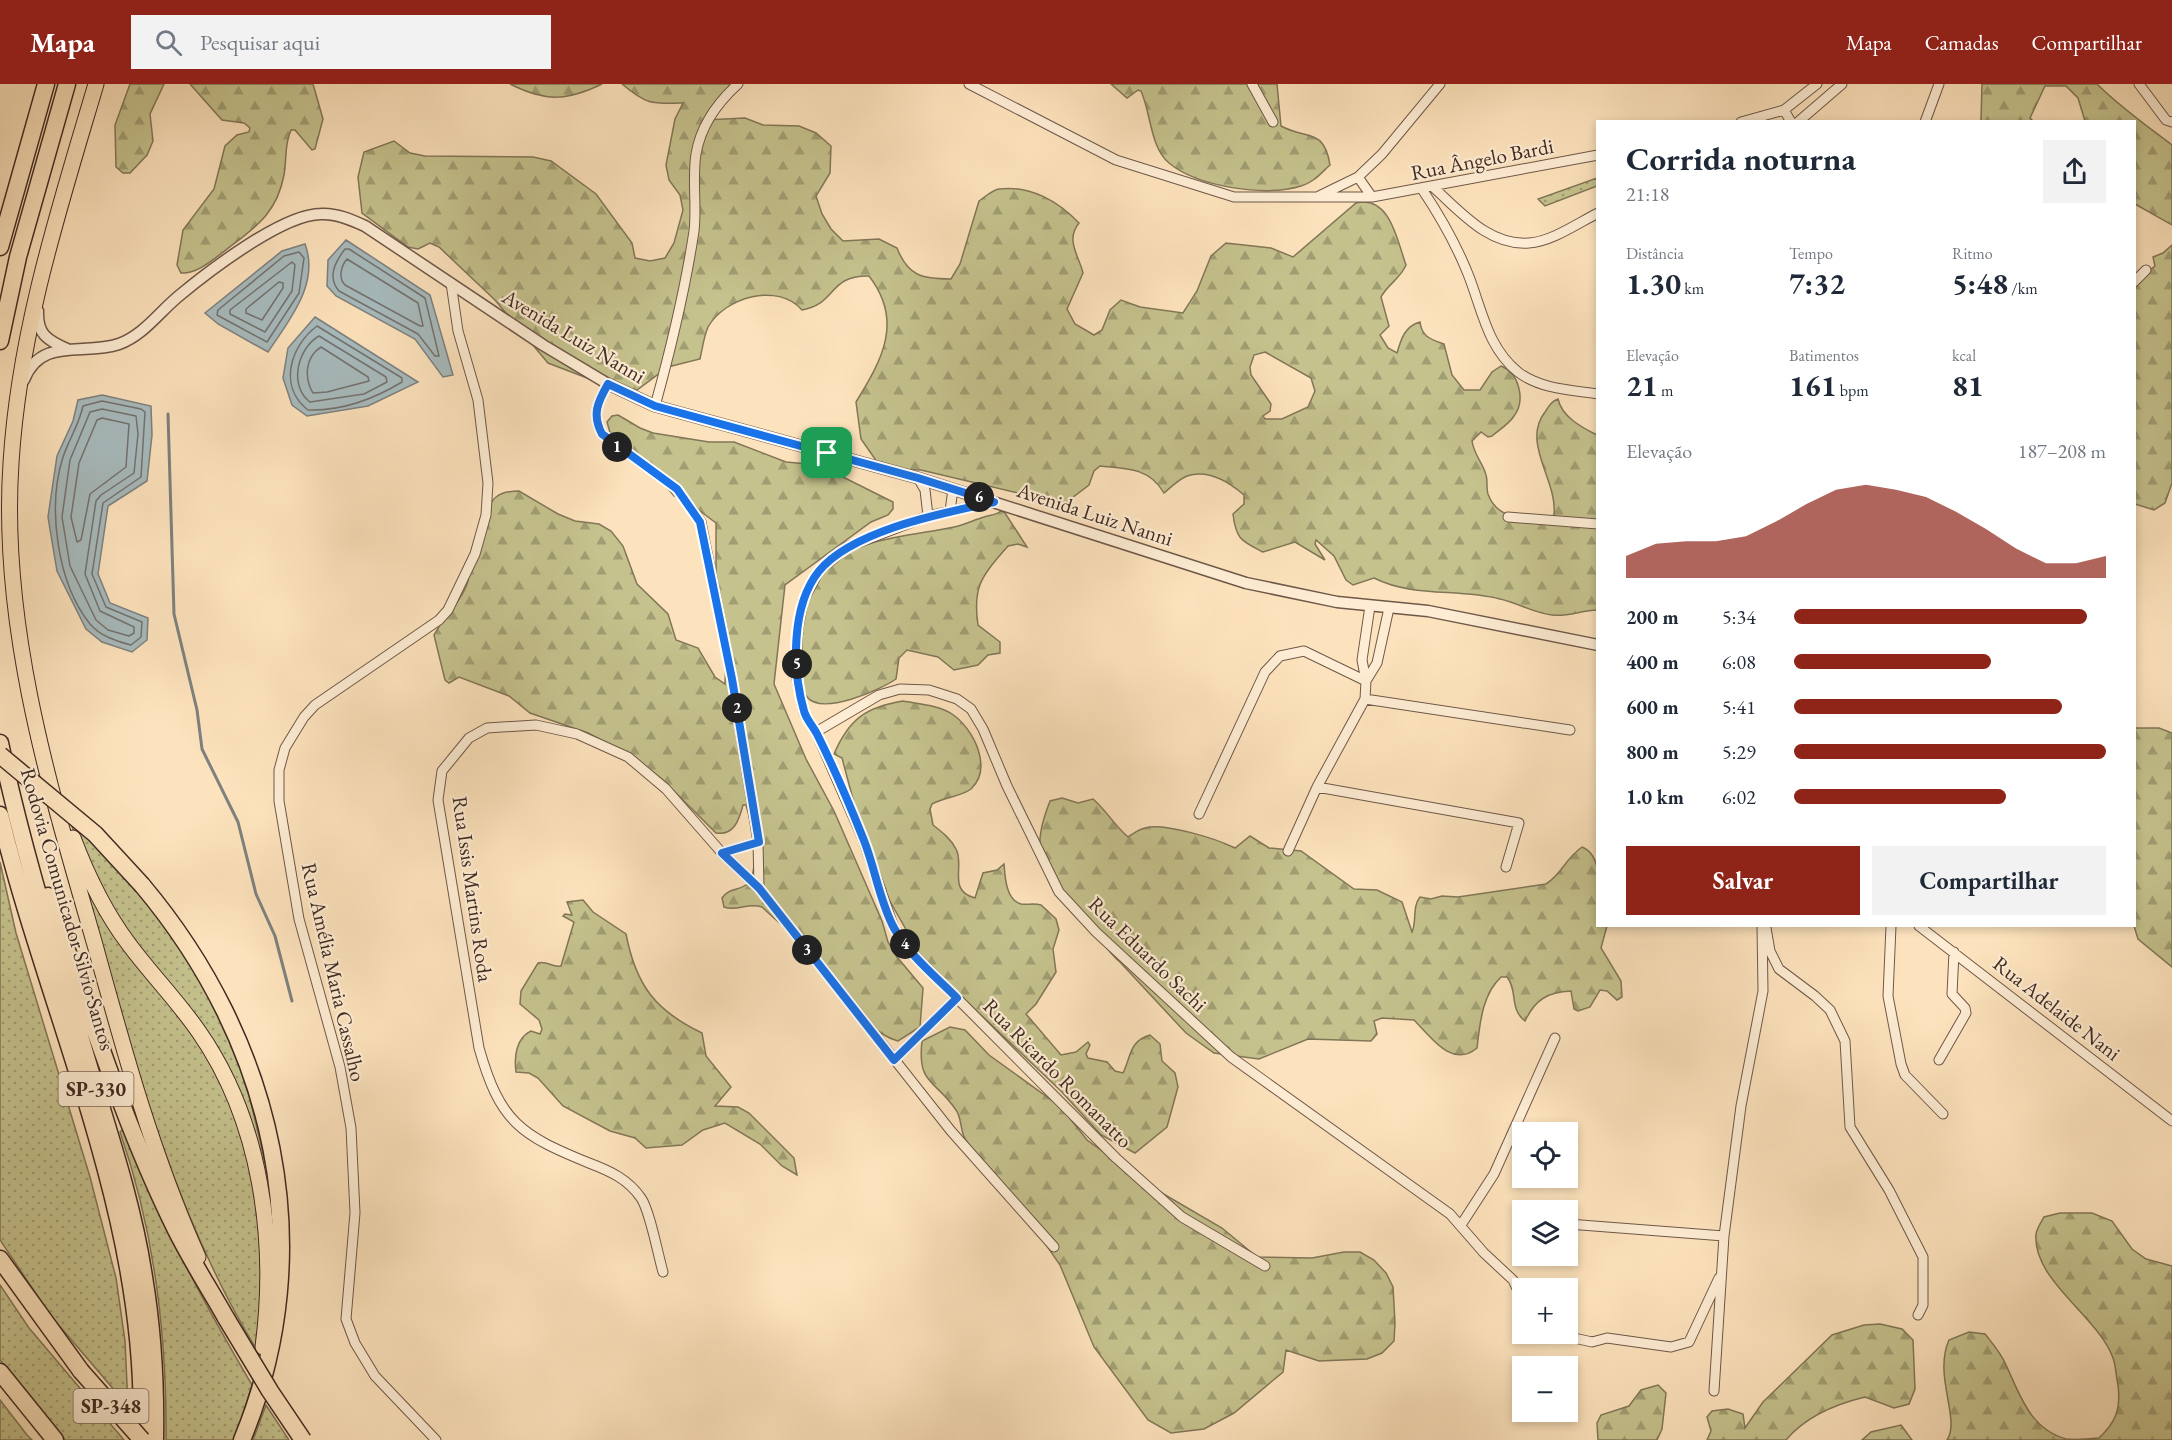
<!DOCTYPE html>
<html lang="pt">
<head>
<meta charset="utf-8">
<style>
	body { margin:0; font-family:"EB Garamond",serif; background:#f2f2f3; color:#1f2937; height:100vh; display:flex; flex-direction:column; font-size:22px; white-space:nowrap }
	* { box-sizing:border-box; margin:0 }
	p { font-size:20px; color:#747a83 }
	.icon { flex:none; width:33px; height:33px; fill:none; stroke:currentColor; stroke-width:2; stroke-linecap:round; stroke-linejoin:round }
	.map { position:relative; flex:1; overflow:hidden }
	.side { position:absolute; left:1596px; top:36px; width:540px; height:807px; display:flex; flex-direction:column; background:#fff; border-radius:0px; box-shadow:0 3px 9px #0003 }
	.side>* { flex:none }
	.fabs { position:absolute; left:1512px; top:1038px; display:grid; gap:12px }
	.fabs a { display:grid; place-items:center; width:66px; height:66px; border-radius:0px; background:#fff; box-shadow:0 3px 9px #0003; font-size:30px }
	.pin { position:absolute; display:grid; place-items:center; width:51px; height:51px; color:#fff; margin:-26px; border-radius:12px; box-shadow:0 3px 9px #0006 }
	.km { position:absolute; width:30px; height:30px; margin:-15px; border-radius:50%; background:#222; color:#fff; font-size:16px; line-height:30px; text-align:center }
	.round { display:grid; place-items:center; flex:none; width:63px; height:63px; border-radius:0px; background:#f2f2f3 }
	.head { display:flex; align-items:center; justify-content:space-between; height:102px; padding:0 30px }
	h1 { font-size:33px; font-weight:700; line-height:45px }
	.stats { display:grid; grid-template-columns:repeat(3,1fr); gap:9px; height:102px; padding:6px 30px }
	.stats div { display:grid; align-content:center }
	.stats b { font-size:30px; font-weight:700 }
	.stats small { font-size:16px; font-weight:400 }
	.stats p { font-size:16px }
	.chart { height:168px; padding:12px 30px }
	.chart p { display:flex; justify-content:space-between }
	.chart svg { width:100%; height:108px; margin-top:6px; fill:#8f2418; opacity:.7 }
	.primary-button { display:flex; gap:12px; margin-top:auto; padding:12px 30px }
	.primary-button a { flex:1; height:69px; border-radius:0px; background:#8f2418; color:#fff; font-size:24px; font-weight:700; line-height:69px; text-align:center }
	.primary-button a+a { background:#f2f2f3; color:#1f2937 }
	ul { padding:0 30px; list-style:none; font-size:20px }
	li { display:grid; grid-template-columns:96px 72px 1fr; align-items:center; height:45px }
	li i { height:15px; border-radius:8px; background:#8f2418 }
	header { display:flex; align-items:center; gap:36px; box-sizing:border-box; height:84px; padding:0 30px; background:#8f2418; color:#fff }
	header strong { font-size:28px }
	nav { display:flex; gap:33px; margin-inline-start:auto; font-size:21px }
	.search { width:420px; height:54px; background:#f2f2f3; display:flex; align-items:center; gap:15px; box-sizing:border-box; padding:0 21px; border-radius:0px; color:#747a83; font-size:22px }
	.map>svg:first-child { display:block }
	.green { fill:url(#green-dots); stroke:#827658; stroke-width:1.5 }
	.forest { fill:url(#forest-firs); stroke:#827658; stroke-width:1.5; fill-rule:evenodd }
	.water { fill:#a7bbbe; stroke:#7e8180; stroke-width:1.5 }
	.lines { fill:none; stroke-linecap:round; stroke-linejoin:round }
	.shore { stroke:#747270; stroke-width:1.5 }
	.stream { stroke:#7e8180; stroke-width:3 }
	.minor-casing { stroke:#6f5849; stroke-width:11 }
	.tertiary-casing { stroke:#6f5849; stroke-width:13 }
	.trunk-casing { stroke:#402a22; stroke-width:17 }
	.motorway-casing { stroke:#402a22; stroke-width:19 }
	.minor { stroke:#feedd4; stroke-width:9 }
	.tertiary { stroke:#feedd4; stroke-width:10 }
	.trunk { stroke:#fde3bd; stroke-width:15 }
	.motorway { stroke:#fde3bd; stroke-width:16 }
	.motorway-bridge-casing { stroke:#402a22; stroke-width:19; stroke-linecap:butt }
	.motorway-bridge { stroke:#fde3bd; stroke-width:16 }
	.route-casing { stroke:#fff; stroke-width:12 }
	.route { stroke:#1a73e8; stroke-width:8 }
	.labels { text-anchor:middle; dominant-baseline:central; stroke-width:4.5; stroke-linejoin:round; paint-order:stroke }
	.shield { fill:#feedd4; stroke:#796457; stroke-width:1.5 }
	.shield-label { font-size:20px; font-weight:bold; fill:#402a22 }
	.street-label { font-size:21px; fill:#402a22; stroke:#feedd4 }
</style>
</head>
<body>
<header>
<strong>Mapa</strong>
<div class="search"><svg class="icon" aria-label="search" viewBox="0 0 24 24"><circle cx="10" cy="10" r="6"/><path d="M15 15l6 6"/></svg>Pesquisar aqui</div>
<nav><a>Mapa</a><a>Camadas</a><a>Compartilhar</a></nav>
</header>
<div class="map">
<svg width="2172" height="1356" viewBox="0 0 2172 1356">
	<defs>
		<pattern id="green-dots" width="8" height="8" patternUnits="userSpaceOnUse" patternTransform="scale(1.5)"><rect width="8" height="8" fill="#c5c28d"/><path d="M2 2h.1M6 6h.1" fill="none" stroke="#a19e73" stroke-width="1.8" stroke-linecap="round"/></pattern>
		<pattern id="forest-firs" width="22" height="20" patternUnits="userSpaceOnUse" patternTransform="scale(1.5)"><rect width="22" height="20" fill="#c5c28d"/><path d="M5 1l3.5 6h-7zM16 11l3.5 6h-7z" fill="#a19e73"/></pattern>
	</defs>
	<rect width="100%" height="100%" fill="#fde3bd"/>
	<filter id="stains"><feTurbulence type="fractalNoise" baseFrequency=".00333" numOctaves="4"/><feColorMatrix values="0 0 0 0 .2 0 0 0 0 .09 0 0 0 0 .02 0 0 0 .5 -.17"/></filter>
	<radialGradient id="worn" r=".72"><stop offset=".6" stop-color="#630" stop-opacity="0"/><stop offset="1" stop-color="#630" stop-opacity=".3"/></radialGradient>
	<path class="green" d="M1597,94V102L1545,122L1538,115Z
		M71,740C154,810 218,908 249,1012C255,1034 260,1057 265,1079L260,1080L241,1018L127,849L83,771Z
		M0,778L16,849L90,1093L116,1194L125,1257L128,1322L51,1232L0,1156Z
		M90,804L191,944L228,1008L250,1077L262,1162L258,1268C172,1128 130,964 86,806Z
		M123,1045C160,1137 202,1216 252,1301L235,1356H166C167,1252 154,1146 120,1048Z
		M0,1201L29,1244L124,1356H65L0,1276Z
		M0,1316L27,1351L32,1356H0Z
		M266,1321L289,1356H253Z"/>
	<path class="forest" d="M130,0H164L150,30L153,57L147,71L130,89H123L116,83L115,41Z
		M190,0H313L323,35L315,65L312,66L295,46H291C284,61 287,75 284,91C276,133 252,145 222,169C210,178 196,190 181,189L177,181L183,146L214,105L225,62L237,51L249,48L250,44L244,39L222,36Z
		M510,0H602C567,17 546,18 510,0Z
		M622,0H742C725,9 711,17 705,36L745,34L763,41L799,42L816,49L831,62L830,89L816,112L822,130L831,145L843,157L879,155L897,164C908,192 922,195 951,195L960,180L979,117C985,113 992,106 999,105C1031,101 1059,118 1079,139C1065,156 1079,172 1083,189L1067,225L1075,240L1094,251L1102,246L1110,226L1121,216L1140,223L1183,229L1197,207L1211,172L1226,159L1271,164L1293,173L1356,119C1390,111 1397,156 1406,181C1400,195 1388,200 1381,213L1389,242L1380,251L1388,264L1397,269C1401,255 1405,242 1420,238C1422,253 1430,255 1444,260L1452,291L1464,306H1480L1492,288L1501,282C1519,289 1526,316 1514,332C1509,340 1499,346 1492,352L1488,353L1481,348L1472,357C1474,371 1483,379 1486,391C1488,397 1486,404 1488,410C1497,435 1521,434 1544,437L1554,431C1558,397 1521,359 1545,328C1549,322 1552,317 1558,315C1562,333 1581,343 1597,351V526C1582,526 1568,533 1552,531C1534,529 1518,519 1500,515C1458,504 1414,514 1374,494L1353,501L1346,496L1334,472L1316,456L1315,460L1325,476L1295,458L1263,468C1242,457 1236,456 1233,430L1244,420V411C1229,398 1208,385 1187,392C1179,395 1170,404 1164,409C1150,384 1126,384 1100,382L1094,387L1089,401L1064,420L921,386L882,385L861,355L856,318C882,276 904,237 869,192C828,191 837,220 802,226C778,198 725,213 708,243C704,252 702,266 700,275L668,283L637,306L626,309L548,279L495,216L439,163L430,159L418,165L408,163L362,129L358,93L364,68L394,57L410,69L425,72L533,73L551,77L596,110L632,159L635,174L650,177L665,174L674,159L683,126L680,111L669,96L666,81L675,35L683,19C652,20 647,21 622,0ZM1265,268L1311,294L1315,307L1308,323L1282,335H1265L1263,332L1270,327L1271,320L1251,291L1250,283L1254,271Z
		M1111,0H1277L1281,42C1306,56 1324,43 1330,81C1321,89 1313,99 1301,102C1265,113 1198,103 1169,79C1150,63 1151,29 1141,7L1138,6L1127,14Z
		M1982,0H2097C2120,23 2147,42 2172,61V141L2135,120L2134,38L2085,37L2078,14L2066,2H2045L2030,34L2033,37H1981Z
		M2172,161V399L2165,419L2154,426L2135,420V197L2155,182L2153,173L2163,169Z
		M618,331L640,344L653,349L709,358H734L786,378L819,381L893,418V425L888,431L871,438L785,501L774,600L806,675L834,727L882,837L888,858L897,873L923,904L920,943L898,957C865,949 838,899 816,875C800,856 780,840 762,823C748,818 737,828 724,823L722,814C729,804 737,807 746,801C762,789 751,737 746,721H743C739,736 734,752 716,749L662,695L626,669L588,649L530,629L509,612L459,593L449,599L445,596L434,551C443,534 457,522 465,505C471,493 469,485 471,473C473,461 487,420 496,413C502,408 512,407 519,407L558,430L575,437L599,440L611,447L623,462L637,500L668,530L676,556L698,564L715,593L725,600L726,576L716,508V439L688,418L674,412L654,388L611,352L607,338L612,332Z
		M1001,427L1005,429L1027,463L1018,460L1008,462C983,491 972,501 978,541L1000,558V569L988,571L978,581L954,586L938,573L907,566L899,574L896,595C880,606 822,632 807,613C794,597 799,528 808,510C812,501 822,489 829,481C855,454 918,451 954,443C964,441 974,436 984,433C990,431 996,431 1001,427Z
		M903,617C918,620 939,621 952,630C974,645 993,684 971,705C962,712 943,714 932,720L930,725L933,741C942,748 951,755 956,765C965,781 947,807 975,814L983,789L997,786L1004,780C1005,793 1006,816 1021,820C1027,821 1034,819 1041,821L1056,835L1059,846L1053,865L1056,888L1036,920L1026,930L1061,971L1076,968L1088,958L1090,961L1086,970L1088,974L1107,978L1115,987L1123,989C1131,973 1129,957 1150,951L1160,960L1162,977L1175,989L1178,1003L1167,1043L1135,1069L1101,1051L1061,1007L924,877L879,798L862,749L842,674L834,670C849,635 866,623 903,617Z
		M2135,644H2159L2172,649V883L2138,855L2134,842Z
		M1062,714L1078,719L1093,715C1106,726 1114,741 1128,753C1133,750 1139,745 1145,744C1163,738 1217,755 1235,764L1250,752L1269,764L1301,767L1354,805L1377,806L1402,818L1412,848C1417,837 1412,823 1420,813L1431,815L1442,812L1458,813L1546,800C1563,789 1564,776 1582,763C1607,773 1597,819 1598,842H1607L1601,864L1621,897L1622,913L1617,916L1607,907L1600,906L1590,923L1578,927L1574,925L1571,907C1547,908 1535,916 1525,937C1509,925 1518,906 1507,893H1501C1482,911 1480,939 1477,964C1452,985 1431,953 1414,936L1382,934L1374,937L1377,950L1371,957L1308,955L1259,975L1214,969L1186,949L1119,877C1111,872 1046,787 1042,776C1036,757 1043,735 1050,717Z
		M583,816L593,828L626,850C636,902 656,927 702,949L706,972L731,1003L715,1022L738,1023L749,1029L794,1074L797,1091L782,1082L760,1060L725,1039L703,1046L682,1061L646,1064L635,1054L610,1047L563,1022L538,994L529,989L516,988C514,973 516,954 531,947L540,950L542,945L539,936L520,920L521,907L538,879C547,876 552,884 561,882L574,838L563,832L565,830L572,831L567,818Z
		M950,943L965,946L989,971L1061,1023L1087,1056L1155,1105L1222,1144L1257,1173L1312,1174L1344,1168H1360L1374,1176L1386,1189L1393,1203L1395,1239L1394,1257L1382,1269L1367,1275L1319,1277L1286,1266L1283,1288L1234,1329L1204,1345L1171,1349L1148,1336L1094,1263L1060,1181L1023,1127L966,1058C960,1047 962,1034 956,1026C935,995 917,1001 922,957Z
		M2060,1129H2092L2112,1137L2132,1165L2146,1175L2172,1182V1356H1947C1961,1335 1933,1292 1949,1256L1969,1248L1985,1250C1993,1260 2001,1269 2006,1281C2020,1311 2030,1345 2066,1355C2076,1356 2089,1355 2099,1354C2116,1338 2121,1325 2118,1301C2116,1292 2116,1282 2113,1274C2098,1232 2032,1196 2036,1150C2037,1144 2041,1138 2044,1133Z
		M1880,1240L1902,1245L1913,1256L1915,1305L1909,1320L1894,1324L1865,1313C1836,1320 1806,1332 1786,1356H1707L1711,1347L1707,1333L1712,1327L1728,1325L1743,1330L1745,1344L1763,1318L1832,1251L1864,1241Z
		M1658,1301L1666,1309L1662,1345L1657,1356H1598L1597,1339L1601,1331L1629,1322L1641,1306Z
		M1901,1341L1912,1356H1862L1871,1348Z"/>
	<path class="water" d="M346,156L430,211L453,291L443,293L415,255L336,212L327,202L328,176Z
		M305,160C320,200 289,236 268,268L218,240L205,229L282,167Z
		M315,233L418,298L368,322L307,332L292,321L283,294L288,264Z
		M102,311L151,322L152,351L147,397L108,422L98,490L110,519L148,534L147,556L132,568L102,558L86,545L57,487L48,433L57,372L73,337L78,316Z"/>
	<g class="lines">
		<path class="shore" d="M345,165H349L425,214L439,272H435L418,250L339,207C327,193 335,178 345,165Z
			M299,168L304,174L299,209L267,258L217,231L218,226L284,172Z
			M347,175L418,219L423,242H420L345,201C338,194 341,182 347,175Z
			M292,178L295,181L292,207L265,248L230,230V226Z
			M279,198L283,199V204L262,236L246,229V225Z
			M317,242L402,294V298C374,315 341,327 308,326C278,303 290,262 317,242Z
			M319,252L386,293L387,298L364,310L310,318C288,301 298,264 319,252Z
			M321,263L368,293L369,297L327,308L313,309C304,294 305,273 321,263Z
			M102,317L141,325L145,328L141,393L103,419L92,490L106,523L142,538L141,553L131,561C116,557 100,552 90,540C57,499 47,423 63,373C69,355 79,341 83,322Z
			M102,325L136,332L138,350L134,389L101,411L96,417L85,490L100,527L134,543V549L129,552L108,546L96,536L70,482L62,433L70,376L90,328Z
			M102,334L129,340L126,383L90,410L81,456L77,458L71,433L79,379L97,336Z"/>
		<path class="stream" d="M168,330L174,530L197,626L202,665L238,738L256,810L275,852L292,917"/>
		<defs>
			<path id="minor" d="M969,0L1116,76L1234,113H1372L1598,71
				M1252,0L1273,38
				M2139,0L2166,36L2172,38
				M1784,26L1817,0
				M1741,38L1784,26L1791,38
				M1798,38L1842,0
				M1925,38L1939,0
				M1358,93L1372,113
				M1434,104C1461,128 1489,162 1529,159C1551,158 1578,139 1598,129
				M1422,105C1440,132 1456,160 1468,190C1482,225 1487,263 1518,288C1540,305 1571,306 1598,310
				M1319,112L1358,93L1382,70L1440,0
				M2134,198L2146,186
				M608,300C597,318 592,331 602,350L677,405L701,438L732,595L758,758L759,804L951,1047L1054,1163
				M655,322C671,264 685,207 694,147C697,122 692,95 696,70C701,41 717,19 738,0
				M918,394L925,406L928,432
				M994,418L928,432L847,463L819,487L803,517L797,550V595L804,629L816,648L863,755L894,844L911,868L1116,1074L1182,1133L1265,1182
				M950,427L953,405
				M1508,433L1598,440
				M1366,597L1377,579L1389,524
				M1365,615L1570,646
				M816,648L879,611L900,605L929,606L957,615L971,625L983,645L1007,702L1059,808L1096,848L1231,973L1450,1130L1484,1169L1513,1196L1522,1215
				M1317,703L1519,739L1506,783
				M1199,730L1265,588L1280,572L1304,567L1366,597
				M1288,767L1317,703L1365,615L1366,597L1362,576L1370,522
				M722,769L759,804
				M1891,842L1888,912L1901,980L1905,991L1943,1030
				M1919,842L2172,1037
				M1766,844L1770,867L1779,885L1815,912L1830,926L1845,957L1850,1043L1889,1106L1923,1173V1221L1918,1231
				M894,976L957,914
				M1939,976L1966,929L1965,924L1952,910L1954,868
				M1568,1140L1724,1152
				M1461,1141L1494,1090L1555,954
				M663,1188C658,1171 650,1127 641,1114C628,1095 610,1087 589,1079C520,1051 500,1038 479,964L438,716L442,687L469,654L487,644L536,641L577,650L628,673L666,705L722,769L758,758
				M1556,1250L1592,1258L1607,1254L1671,1263L1689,1258L1719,1194
				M1714,1307L1724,1152L1741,1022L1763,907L1762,842
				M436,1356L375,1292L355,1259L346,1235L355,1129L351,1044L340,983L299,835L279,717V686L285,664L304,633L315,621L439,536L448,526L475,470L486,431L488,399L478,316L458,247L451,199"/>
			<path id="tertiary" d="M38,227C37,250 47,256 67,265
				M24,296C41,252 84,272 119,260C144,251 160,227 180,211C209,187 283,130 321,130C336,129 352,136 365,142L543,261L608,300L655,322L918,394L1246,499L1337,518L1428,527L1598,561"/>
			<path id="trunk" d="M96,0C59,125 19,248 11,379C0,543 50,705 95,861C124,967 153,1073 198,1173
				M73,754C87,791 104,827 128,859C150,889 177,916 199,948C261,1037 277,1156 263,1263"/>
			<path id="motorway" d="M0,163L46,0
				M0,257L18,173L67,0
				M0,659C24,773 60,884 93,996C113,1061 134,1126 144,1193C153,1247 156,1301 155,1356
				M0,731C50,937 151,1140 141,1356
				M142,801C274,958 322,1163 242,1356
				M48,812C88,924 123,1039 176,1146C191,1176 209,1204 226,1234
				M0,1175L81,1287
				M0,1288L55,1356"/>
		</defs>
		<use href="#minor" class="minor-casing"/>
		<use href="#tertiary" class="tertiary-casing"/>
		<use href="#trunk" class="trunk-casing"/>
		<use href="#motorway" class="motorway-casing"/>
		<use href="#minor" class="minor"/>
		<use href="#tertiary" class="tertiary"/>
		<use href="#trunk" class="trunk"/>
		<use href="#motorway" class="motorway"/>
		<defs>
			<path id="motorway-bridge" d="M0,671L95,750L142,801
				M226,1234L270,1307L303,1356
				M81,1287L142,1356"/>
		</defs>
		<use href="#motorway-bridge" class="motorway-bridge-casing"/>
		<use href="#motorway-bridge" class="motorway-bridge"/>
	</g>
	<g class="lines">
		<defs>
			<path id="route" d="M608,300L655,322L918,394L994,418C943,429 853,446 819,487C791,522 792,585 804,627C806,635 813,642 817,650C834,684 849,719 863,754C875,783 879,816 894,844C909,871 935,892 957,914L894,976L759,804L722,769L759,758L732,595L700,438L677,405L602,350C592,331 597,319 608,300Z"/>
		</defs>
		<use href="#route" class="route-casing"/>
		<use href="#route" class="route"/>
	</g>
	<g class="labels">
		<g class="shield">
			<rect x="58.5" y="988" width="75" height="34" rx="4.5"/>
			<rect x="73.5" y="1305" width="75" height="34" rx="4.5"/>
		</g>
		<g class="shield-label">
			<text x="96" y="1005">SP-330</text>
			<text x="111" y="1322">SP-348</text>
		</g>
		<g class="street-label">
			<text transform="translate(1482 75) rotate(-11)">Rua Ângelo Bardi</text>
			<text transform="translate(574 252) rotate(31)">Avenida Luiz Nanni</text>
			<text transform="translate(1095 430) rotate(18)">Avenida Luiz Nanni</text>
			<text transform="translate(473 805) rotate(82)">Rua Issis Martins Roda</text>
			<text transform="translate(68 825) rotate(74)">Rodovia Comunicador Silvio Santos</text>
			<text transform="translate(1148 870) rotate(44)">Rua Eduardo Sachi</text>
			<text transform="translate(334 888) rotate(77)">Rua Amélia Maria Cassalho</text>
			<text transform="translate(2057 924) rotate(38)">Rua Adelaide Nani</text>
			<text transform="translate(1058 989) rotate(45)">Rua Ricardo Romanatto</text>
		</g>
	</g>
	<rect width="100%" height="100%" filter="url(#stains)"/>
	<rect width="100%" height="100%" fill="url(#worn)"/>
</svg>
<div class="fabs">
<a><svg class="icon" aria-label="locate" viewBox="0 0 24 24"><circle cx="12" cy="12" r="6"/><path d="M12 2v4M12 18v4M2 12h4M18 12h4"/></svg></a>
<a><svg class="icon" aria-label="layers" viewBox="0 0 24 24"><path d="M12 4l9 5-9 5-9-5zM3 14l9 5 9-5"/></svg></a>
<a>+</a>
<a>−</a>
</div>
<div class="pin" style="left:827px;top:369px;background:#1e9e55"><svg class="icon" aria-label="arrive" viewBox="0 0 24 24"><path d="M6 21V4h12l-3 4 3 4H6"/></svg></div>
<b class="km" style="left:617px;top:363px">1</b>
<b class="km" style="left:737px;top:624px">2</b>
<b class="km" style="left:807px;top:866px">3</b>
<b class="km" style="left:905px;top:860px">4</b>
<b class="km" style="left:797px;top:580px">5</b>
<b class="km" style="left:979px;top:413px">6</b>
<section class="side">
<div class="head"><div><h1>Corrida noturna</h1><p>21:18</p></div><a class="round"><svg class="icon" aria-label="share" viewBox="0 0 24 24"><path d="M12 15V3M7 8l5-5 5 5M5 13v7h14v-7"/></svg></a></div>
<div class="stats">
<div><p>Distância</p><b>1.30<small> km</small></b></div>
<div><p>Tempo</p><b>7:32</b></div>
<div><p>Ritmo</p><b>5:48<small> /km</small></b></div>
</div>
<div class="stats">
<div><p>Elevação</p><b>21<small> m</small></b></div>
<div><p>Batimentos</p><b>161<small> bpm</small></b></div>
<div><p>kcal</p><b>81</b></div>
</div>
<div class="chart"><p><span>Elevação</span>187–208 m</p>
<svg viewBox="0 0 160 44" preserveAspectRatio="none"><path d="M0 44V35L10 30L20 29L30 29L40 27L50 21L60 14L70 8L80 6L90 8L100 11L110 17L120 24L130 32L140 38L150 38L160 35V44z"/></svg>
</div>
<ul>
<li><b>200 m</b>5:34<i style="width:94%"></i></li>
<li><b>400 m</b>6:08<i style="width:63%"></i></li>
<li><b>600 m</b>5:41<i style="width:86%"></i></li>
<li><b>800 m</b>5:29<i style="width:100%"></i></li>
<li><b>1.0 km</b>6:02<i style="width:68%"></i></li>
</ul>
<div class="primary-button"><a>Salvar</a><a>Compartilhar</a></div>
</section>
</div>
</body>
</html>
